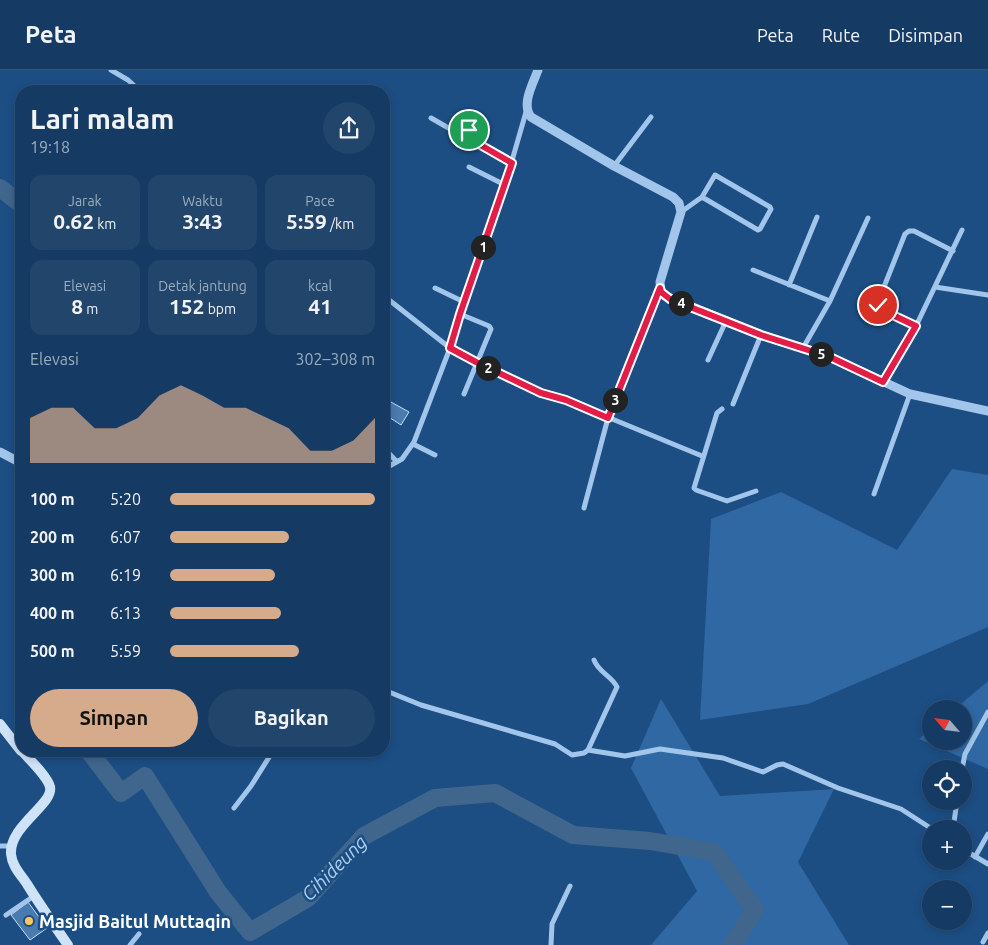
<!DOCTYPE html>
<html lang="id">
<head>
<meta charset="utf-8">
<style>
	body { margin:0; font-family:Ubuntu,sans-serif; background:#22456c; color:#f1f3f6; height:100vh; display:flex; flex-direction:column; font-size:19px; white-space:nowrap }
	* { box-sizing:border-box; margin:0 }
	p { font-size:16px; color:#9dadbe }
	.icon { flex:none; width:28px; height:28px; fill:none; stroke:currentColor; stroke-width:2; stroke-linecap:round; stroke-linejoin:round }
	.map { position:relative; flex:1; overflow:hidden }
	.sheet { position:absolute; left:15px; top:15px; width:375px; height:672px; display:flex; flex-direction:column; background:#153a63; border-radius:20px; box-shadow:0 2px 8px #0003,0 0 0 1px #345478 }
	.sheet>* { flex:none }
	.needle { width:32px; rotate:298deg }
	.controls { position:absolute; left:922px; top:630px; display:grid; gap:10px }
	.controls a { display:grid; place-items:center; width:50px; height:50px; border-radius:50%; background:#153a63; box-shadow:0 2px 8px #0003,0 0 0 1px #345478; font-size:25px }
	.pin { position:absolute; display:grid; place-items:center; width:42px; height:42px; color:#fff; margin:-21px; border:2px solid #fff; border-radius:50%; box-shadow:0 1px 5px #0007 }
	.km { position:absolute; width:25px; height:25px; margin:-12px; border-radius:50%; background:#222; color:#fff; font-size:14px; line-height:25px; text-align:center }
	.round { display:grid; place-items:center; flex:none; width:52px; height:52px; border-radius:26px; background:#22456c }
	.overview { display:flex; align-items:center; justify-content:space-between; height:85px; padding:0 15px }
	h1 { font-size:28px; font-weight:700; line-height:38px }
	.metrics { display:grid; grid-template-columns:repeat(3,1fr); gap:8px; height:85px; padding:5px 15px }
	.metrics div { display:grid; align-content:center; border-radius:12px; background:#22456c; text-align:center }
	.metrics b { font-size:21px; font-weight:700 }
	.metrics small { font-size:14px; font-weight:400 }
	.metrics p { font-size:14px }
	.chart { height:140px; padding:10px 15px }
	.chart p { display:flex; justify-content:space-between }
	.chart svg { width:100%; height:90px; margin-top:5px; fill:#d6ab8b; opacity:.7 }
	.cta { display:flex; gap:10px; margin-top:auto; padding:10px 15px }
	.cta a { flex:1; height:58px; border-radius:30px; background:#d6ab8b; color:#111; font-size:20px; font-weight:700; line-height:58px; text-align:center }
	.cta a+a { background:#22456c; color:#f1f3f6 }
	ul { padding:0 15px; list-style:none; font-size:16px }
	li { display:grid; grid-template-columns:80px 60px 1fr; align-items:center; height:38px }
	li i { height:12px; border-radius:6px; background:#d6ab8b }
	header { display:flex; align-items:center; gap:30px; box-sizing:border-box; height:70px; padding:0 25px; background:#153a63; border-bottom:1px solid #345478 }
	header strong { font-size:24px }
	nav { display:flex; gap:28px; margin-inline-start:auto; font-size:18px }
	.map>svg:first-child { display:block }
	.green { fill:#2f68a2 }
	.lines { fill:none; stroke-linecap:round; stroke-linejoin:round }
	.river { stroke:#40668d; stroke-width:18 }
	.building { fill:#497baf; stroke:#c7dff8 }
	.minor { stroke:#a2c6eb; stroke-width:5 }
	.tertiary { stroke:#a2c6eb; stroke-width:9 }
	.secondary { stroke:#cee2f8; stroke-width:10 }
	.route-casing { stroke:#fff; stroke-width:10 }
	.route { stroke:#e11d48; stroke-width:6 }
	.poi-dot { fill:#fcc75f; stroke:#1c4e84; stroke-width:2 }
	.labels { text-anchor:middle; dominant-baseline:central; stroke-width:5; stroke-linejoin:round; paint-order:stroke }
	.poi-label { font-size:18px; font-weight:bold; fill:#fff; stroke:#1c4e84; text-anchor:start }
	.water-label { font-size:19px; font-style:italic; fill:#add0f2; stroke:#1c4e84 }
</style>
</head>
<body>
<header>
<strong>Peta</strong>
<nav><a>Peta</a><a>Rute</a><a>Disimpan</a></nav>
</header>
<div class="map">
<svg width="988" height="875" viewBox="0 0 988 875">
	<rect width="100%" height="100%" fill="#1c4e84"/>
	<path class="green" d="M952,399L988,405V557L808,634L700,650L711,449L781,422L897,480Z
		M988,611V699L919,669L931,659V671H964V639H955Z
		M661,629L720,726L834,719L798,792L849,875H651L697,821L631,698Z"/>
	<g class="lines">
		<path class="river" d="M0,118L21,134
			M89,681L121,723L145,706L218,822L250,862L308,828L364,766L435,728L495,723L573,765L650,771L714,782L755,840L732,875"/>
	</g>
	<path class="building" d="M391,332L409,342L401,355L384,344Z
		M28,832L47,858L30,870L11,845Z"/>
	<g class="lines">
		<path class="minor" d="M111,0L128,10L140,21
			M431,48L452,60H469L478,63L477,73L512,93
			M614,96L651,47
			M469,97L505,115
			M681,142L702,127L715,105L770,137L771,139L760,159L758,160L702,127
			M753,200L830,231
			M789,215L817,147
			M935,217L988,225
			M435,218L464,232
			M384,226L450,278L476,292L541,323L566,330L702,386
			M460,244L489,256L491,259L464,324
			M916,256C905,252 880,243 878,232L905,164L909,161H914L953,181
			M803,278L830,231L868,148
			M708,290L726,251
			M883,312L916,256L962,160
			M733,334L761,265
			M722,339L717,343L694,418L696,420L727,431L756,421
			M413,374L435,385
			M384,378L397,392
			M384,399L402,389L414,372L450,278L460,244L505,115L526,42
			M874,424L910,324
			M584,438L608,348L660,218
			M384,620L421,635L555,674L572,685L584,683L588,680L625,686L660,679L723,688L763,702L777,695L783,694L838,718L901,739L932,759
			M588,680L617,617C612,606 598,602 594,590
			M352,684L353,681
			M962,699L965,684L988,642
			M234,738L251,716L273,681
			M953,759L957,731
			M0,776H12
			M964,780L988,794
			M975,787L988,764
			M6,845L34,826
			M983,872L988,863
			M130,875L139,864
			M551,875L552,854L570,816"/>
		<path class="tertiary" d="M538,0C533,14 521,34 531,47L614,96L673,127L679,133L681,142L660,212L661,222L665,226L761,265L830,287L910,324L988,341
			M0,382L21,393"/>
		<path class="secondary" d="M0,654L21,681
			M22,681C29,689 48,707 50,717C54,734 9,756 11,784C12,796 21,805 27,814C40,835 54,855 68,875"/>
	</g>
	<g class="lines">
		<defs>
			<path id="route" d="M469,60L478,63L477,73L512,93L460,244L450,278L476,292L541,323L566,330L608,348L660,218L661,222L670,229L761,265L830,287L883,312L916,256L882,240L878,235"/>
		</defs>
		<use href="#route" class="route-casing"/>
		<use href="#route" class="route"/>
	</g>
	<circle class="poi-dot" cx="29" cy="851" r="5"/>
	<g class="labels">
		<g class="poi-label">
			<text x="39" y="851">Masjid Baitul Muttaqin</text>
		</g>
		<g class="water-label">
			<text transform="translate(334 798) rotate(-45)">Cihideung</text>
		</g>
	</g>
</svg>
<div class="controls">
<a><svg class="needle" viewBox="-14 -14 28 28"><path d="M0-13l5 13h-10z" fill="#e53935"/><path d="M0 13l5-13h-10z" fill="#9dadbe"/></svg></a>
<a><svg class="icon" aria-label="locate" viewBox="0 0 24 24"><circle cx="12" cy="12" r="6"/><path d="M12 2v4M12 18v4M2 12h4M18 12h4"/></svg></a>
<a>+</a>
<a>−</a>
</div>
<div class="pin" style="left:469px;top:60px;background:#1e9e55"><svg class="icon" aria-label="arrive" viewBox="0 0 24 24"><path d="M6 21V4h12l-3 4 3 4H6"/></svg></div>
<div class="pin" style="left:878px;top:235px;background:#d93025"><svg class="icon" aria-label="check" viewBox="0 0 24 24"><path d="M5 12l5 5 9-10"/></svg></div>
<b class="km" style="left:483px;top:177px">1</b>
<b class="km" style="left:488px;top:298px">2</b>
<b class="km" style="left:615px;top:330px">3</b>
<b class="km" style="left:681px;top:233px">4</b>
<b class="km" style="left:821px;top:284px">5</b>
<section class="sheet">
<div class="overview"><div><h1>Lari malam</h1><p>19:18</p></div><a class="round"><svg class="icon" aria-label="share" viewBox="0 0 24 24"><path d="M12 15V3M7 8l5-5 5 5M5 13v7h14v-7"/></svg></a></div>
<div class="metrics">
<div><p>Jarak</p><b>0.62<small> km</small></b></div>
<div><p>Waktu</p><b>3:43</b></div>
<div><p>Pace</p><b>5:59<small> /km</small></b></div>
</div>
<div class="metrics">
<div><p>Elevasi</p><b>8<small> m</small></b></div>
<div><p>Detak jantung</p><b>152<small> bpm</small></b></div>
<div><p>kcal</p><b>41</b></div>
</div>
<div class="chart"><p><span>Elevasi</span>302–308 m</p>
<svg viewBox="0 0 160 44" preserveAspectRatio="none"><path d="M0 44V22L10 17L20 17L30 27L40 27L50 22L60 11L70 6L80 11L90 17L100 17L110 22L120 27L130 38L140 38L150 33L160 22V44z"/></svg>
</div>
<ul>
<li><b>100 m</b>5:20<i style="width:100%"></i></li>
<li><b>200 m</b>6:07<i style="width:58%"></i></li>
<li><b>300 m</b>6:19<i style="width:51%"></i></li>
<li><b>400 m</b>6:13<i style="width:54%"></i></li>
<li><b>500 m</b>5:59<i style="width:63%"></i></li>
</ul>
<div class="cta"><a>Simpan</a><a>Bagikan</a></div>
</section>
</div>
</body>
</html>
